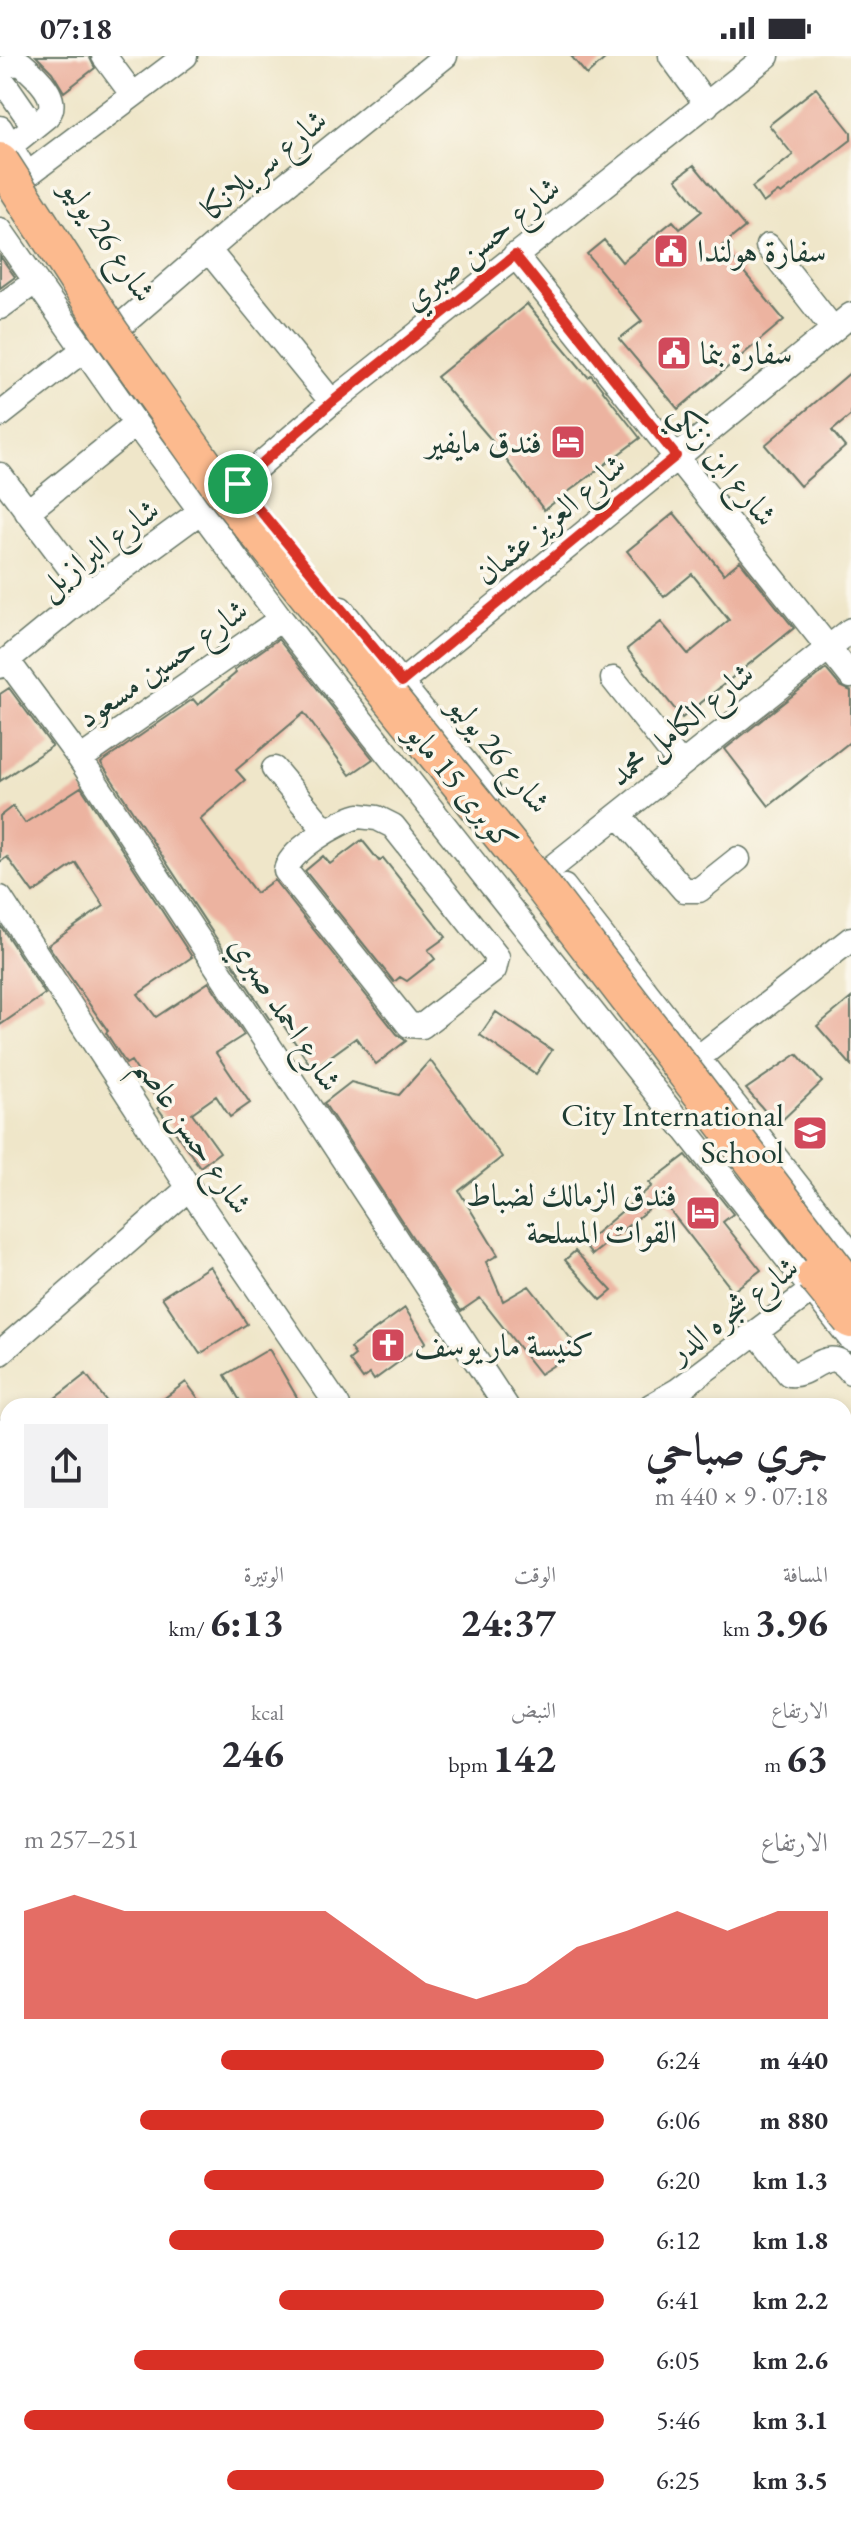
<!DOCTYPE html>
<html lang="ar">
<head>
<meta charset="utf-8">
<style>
	body { margin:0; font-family:"EB Garamond",Amiri,serif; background:#f2f2f3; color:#2b2b33; direction:rtl; height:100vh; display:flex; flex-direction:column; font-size:30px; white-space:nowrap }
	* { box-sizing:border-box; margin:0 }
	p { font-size:26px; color:#7c7c81 }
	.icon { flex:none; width:44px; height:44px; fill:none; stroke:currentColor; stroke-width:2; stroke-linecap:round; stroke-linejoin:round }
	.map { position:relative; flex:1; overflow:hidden; direction:ltr }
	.drawer { position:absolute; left:0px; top:1342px; width:852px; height:1128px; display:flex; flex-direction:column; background:#fff; border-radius:24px 24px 0 0; box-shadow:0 4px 12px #0003; direction:rtl }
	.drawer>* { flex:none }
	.pin { position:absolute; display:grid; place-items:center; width:68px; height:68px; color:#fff; margin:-34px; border:4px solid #fff; border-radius:50%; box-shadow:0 2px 8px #0007 }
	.round { display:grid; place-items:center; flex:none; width:84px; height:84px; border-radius:0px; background:#f2f2f3 }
	.head { display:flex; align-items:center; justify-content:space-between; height:136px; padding:0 24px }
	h1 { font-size:44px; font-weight:700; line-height:60px }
	.metrics { display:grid; grid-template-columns:repeat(3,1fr); gap:12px; height:136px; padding:8px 24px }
	.metrics div { display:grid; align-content:center }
	.metrics b { font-size:40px; font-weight:700 }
	.metrics small { font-size:22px; font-weight:400 }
	.metrics p { font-size:22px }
	.chart { height:224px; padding:16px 24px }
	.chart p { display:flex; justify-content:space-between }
	.chart svg { width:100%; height:144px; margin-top:8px; fill:#d93025; opacity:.7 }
	ul { padding:0 24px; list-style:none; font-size:26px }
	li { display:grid; grid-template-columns:128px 96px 1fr; align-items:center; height:60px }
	li i { height:20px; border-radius:10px; background:#d93025 }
	.status { display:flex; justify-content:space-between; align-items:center; height:56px; padding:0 40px; background:#fff; direction:ltr }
	.status svg { height:22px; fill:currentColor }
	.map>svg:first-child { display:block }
	.building { fill:#ecb3a0 }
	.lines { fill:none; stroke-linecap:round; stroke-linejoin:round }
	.minor-casing { stroke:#687868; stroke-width:27 }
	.minor { stroke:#fff; stroke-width:24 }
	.highway-bridge-casing { stroke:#687868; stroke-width:39; stroke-linecap:butt }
	.highway-bridge { stroke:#fcba8e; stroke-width:36 }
	.route-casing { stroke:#fff; stroke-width:16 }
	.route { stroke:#d93025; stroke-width:10 }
	.labels { text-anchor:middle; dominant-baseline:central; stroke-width:7; stroke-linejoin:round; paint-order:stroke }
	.street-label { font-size:32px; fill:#1f3d34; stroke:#fbf7ec }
	.poi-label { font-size:32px; fill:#1f3d34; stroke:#fbf7ec; text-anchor:start }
</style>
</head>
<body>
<div class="status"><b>07:18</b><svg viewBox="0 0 49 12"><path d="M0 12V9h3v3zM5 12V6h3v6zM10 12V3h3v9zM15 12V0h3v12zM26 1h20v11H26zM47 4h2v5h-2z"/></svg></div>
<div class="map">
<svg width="851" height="2470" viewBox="0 0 851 2470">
	<rect width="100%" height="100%" fill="#fbf7ec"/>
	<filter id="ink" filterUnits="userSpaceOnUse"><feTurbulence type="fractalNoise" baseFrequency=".0125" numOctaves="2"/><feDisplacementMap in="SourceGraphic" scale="16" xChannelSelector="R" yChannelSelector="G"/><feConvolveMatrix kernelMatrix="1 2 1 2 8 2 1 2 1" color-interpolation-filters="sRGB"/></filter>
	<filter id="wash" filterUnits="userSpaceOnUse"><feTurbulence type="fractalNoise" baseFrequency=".006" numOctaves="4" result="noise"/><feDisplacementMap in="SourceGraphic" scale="32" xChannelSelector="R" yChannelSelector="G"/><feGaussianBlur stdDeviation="1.8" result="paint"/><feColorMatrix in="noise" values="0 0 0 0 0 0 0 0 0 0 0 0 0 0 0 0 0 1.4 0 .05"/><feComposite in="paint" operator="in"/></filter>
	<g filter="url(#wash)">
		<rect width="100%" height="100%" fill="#efe6c9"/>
		<g id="blocks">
			<path class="building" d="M36,0H89L95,12L64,36L52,16Z
				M571,0H608L587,19Z
				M816,32L851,76V84L781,138L778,136L763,147L752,131L793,99L769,69Z
				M694,109L745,171L722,190L784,264L678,353L619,283L642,265L587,198L604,184L622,206L673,165L680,173L702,155L676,123Z
				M0,200L15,221L0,232Z
				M527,248L588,321L591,319L640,382L544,454L488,380L437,321Z
				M851,316V359L832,375L845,391L800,430L765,389Z
				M674,457L724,518L740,505L794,572L682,662L627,593L661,566L688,598L729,564L692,518L664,541L627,495Z
				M278,583L373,703L350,719L304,657L236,714L245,724L200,763L256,837L274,824L397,978L406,985L376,1008L356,982L313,1013L277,960L270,964L101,707L193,643L198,649L236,617L234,614L237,612Z
				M826,613L840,630L851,635V685L769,750L725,693Z
				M9,632L52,690L0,725V638Z
				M81,731L192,901L138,938L156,961L209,926L244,979L216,997L250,1047L230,1061L216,1040L192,1057L220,1096L200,1111L158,1052L161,1050L131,1005L126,1008L123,1003L106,977L108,975L48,889L104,850L76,807L33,837L7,801L0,806V760L13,750L25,767Z
				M362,784L379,805L383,802L446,881L428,894L435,903L407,925L400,921L394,926L305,815L323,800L330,808Z
				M0,869L45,938L0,969Z
				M851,942V1009L817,970Z
				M496,956L552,994L536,1018L480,979Z
				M797,998L822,1026L777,1069L746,1033Z
				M430,1004L502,1101L459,1135L498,1199L486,1206L503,1245L529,1230L579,1293L540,1318L480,1242L461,1255L324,1047L351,1026L399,1039Z
				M686,1099L733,1158L723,1166L761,1214L733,1235L661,1143L592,1199L583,1188L652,1130L649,1127Z
				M575,1195L612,1235L601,1244L565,1204Z
				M210,1210L247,1268L200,1298L162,1241Z
				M405,1252L426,1286L374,1324L370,1318L363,1323L349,1304L355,1299L350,1292Z
				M269,1293L302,1350H243L225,1319Z
				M86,1318L110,1350H45Z
				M186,1326L204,1350H154Z"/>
		</g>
	</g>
	<g filter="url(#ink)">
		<use href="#blocks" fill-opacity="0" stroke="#687868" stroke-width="2"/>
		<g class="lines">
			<defs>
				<path id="minor" d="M104,0L133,39
					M671,0L707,49
					M0,14L13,7L22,8C36,20 62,43 47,60L10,90
					M0,21L34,70
					M0,72L27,119
					M27,119L185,0
					M0,174L136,368L281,563L851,1283
					M768,190L833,273
					M209,195L332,346
					M515,199L851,620
					M0,251L36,225
					M125,266L264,146L445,0
					M0,359L83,294
					M0,419L89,537
					M27,456L136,368
					M341,553L489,736
					M7,604L80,703L506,1350
					M0,610L89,537L238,428L332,346L767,0
					M613,623L681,709
					M402,626L851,259
					M80,703L281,563
					M274,713L326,775
					M619,759L684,834H699L738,803
					M359,760L377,762L393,770L497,901L494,914L422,970L409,969L286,815C288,795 340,765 359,760Z
					M550,813L851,574
					M564,831L851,1198
					M0,842L189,1132L338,1350
					M699,1001L851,883
					M756,1276L789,1318C811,1322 828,1285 851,1316
					M0,1297L189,1132
					M651,1350L677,1335L824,1225
					M0,1376L8,1386
					M844,1539L851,1534
					M844,1849L851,1858
					M0,2055L8,2022
					M844,2252L851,2242
					M0,2451L8,2462
					M807,2462L813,2470
					M235,2470L236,2462
					M566,2470L568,2462
					M652,2470L665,2462"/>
			</defs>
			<use href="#minor" class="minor-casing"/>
			<use href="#minor" class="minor"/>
			<defs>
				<path id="highway-bridge" d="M0,105L111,277L221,432L538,825L851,1233
					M815,1220L851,1264"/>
			</defs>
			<use href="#highway-bridge" class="highway-bridge-casing"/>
			<use href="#highway-bridge" class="highway-bridge"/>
		</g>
	</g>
	<g class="lines" filter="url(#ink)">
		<defs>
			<path id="route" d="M515,199L676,400L402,626L238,428L332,346Z"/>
		</defs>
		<use href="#route" class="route-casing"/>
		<use href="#route" class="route"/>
	</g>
	<defs>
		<symbol id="civic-square" viewBox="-11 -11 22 22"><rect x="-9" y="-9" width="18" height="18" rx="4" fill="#d1495b" stroke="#fbf7ec"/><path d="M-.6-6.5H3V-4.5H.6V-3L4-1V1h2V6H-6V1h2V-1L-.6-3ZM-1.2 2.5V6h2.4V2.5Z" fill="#fff"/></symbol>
		<symbol id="hotel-square" viewBox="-11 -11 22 22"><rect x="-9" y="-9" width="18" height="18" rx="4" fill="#d1495b" stroke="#fbf7ec"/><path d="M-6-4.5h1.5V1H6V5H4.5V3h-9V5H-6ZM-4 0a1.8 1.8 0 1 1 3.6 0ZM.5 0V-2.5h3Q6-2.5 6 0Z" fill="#fff"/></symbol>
		<symbol id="school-square" viewBox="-11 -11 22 22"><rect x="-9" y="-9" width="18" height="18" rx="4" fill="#d1495b" stroke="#fbf7ec"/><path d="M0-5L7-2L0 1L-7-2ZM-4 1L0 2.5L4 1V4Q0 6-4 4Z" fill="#fff"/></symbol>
		<symbol id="church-square" viewBox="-11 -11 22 22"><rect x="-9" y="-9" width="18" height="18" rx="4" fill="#d1495b" stroke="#fbf7ec"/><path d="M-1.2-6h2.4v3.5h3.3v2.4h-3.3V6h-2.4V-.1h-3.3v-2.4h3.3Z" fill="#fff"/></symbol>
	</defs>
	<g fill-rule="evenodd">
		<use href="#civic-square" x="651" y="175" width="40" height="40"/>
		<use href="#civic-square" x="654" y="277" width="40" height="40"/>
		<use href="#hotel-square" x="548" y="366" width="40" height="40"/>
		<use href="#school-square" x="790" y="1057" width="40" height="40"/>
		<use href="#hotel-square" x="683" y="1137" width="40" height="40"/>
		<use href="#church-square" x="368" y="1269" width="40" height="40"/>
	</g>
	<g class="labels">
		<g class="street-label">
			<text transform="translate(264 108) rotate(-40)">شارع سريلانكا</text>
			<text transform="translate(109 184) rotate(56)">شارع 26 يوليو</text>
			<text transform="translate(481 187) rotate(-39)">شارع حسن صبري</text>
			<text transform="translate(724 408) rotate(51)">شارع ابن زنكي</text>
			<text transform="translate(550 463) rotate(-40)">شارع العزيز عثمان</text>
			<text transform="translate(98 492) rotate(-37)">شارع البرازيل</text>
			<text transform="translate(162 607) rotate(-35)">شارع حسين مسعود</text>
			<text transform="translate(681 668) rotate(-39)">شارع الكامل محمد</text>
			<text transform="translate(500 698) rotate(51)">شارع 26 يوليو</text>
			<text transform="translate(462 731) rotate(51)">كوبرى 15 مايو</text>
			<text transform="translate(286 957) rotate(57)">شارع احمد صبري</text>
			<text transform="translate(194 1079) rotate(56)">شارع حسن عاصم</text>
			<text transform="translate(733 1253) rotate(-37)">شارع شجره الدر</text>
		</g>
		<g class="poi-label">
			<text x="697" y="195">سفارة هولندا</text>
			<text x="700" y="297">سفارة بنما</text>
			<text x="542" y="386" text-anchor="end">فندق مايفير</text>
			<text x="784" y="1059" text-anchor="end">City International<tspan x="784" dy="37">School</tspan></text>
			<text x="677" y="1139" text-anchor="end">فندق الزمالك لضباط<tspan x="677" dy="37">القوات المسلحة</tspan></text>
			<text x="414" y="1289">كنيسة مار يوسف</text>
		</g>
	</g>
</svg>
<div class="pin" style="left:238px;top:428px;background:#1e9e55"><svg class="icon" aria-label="arrive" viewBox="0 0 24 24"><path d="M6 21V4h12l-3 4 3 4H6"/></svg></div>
<section class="drawer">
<div class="head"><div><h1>جري صباحي</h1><p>07:18 · 9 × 440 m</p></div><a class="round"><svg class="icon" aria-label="share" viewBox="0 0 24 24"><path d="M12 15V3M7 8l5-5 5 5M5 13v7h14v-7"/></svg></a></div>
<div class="metrics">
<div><p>المسافة</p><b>3.96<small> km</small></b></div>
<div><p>الوقت</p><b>24:37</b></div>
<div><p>الوتيرة</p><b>6:13<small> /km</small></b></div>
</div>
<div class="metrics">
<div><p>الارتفاع</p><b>63<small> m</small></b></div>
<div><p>النبض</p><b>142<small> bpm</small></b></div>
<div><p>kcal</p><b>246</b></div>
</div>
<div class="chart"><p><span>الارتفاع</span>251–257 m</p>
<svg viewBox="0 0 160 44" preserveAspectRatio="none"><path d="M0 44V11L10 6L20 11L30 11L40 11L50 11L60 11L70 22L80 33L90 38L100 33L110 22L120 17L130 11L140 17L150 11L160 11V44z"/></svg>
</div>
<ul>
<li><b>440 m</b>6:24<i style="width:66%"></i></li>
<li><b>880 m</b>6:06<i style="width:80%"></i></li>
<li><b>1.3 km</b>6:20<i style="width:69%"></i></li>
<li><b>1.8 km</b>6:12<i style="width:75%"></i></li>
<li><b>2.2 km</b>6:41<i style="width:56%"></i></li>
<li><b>2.6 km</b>6:05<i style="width:81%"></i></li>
<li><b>3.1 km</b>5:46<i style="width:100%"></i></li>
<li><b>3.5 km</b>6:25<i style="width:65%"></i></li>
</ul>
</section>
</div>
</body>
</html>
